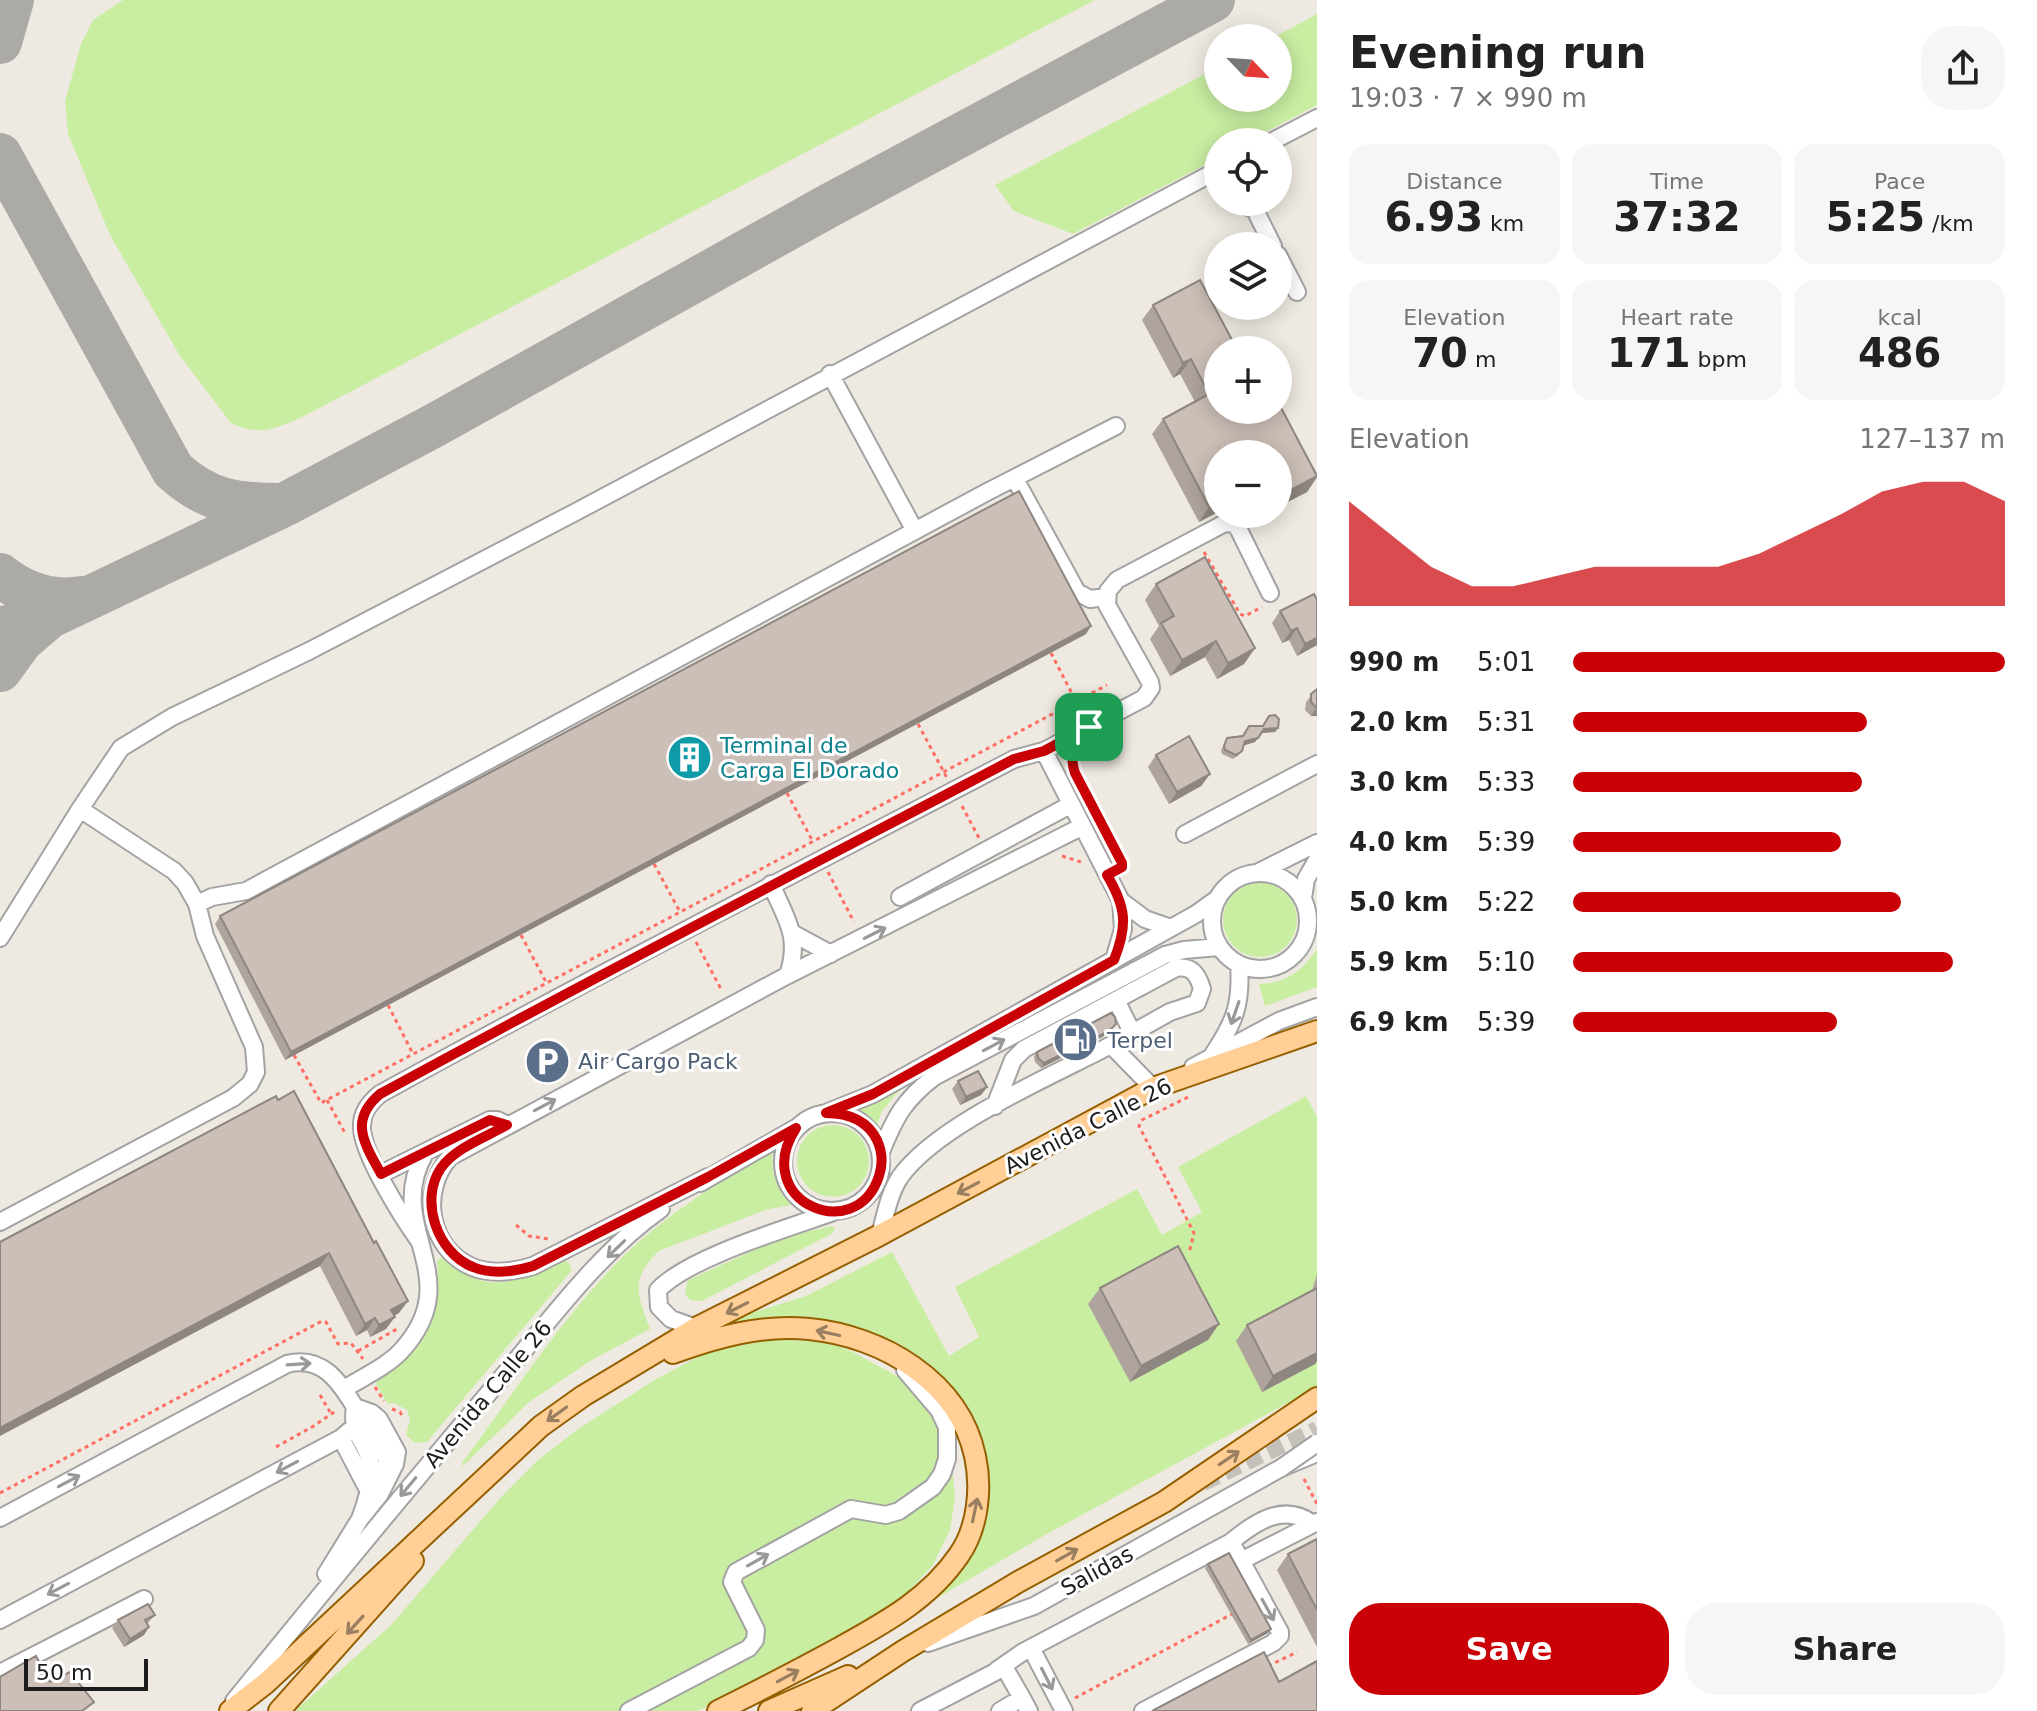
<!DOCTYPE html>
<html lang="en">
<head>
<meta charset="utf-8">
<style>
	body { margin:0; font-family:"DejaVu Sans",sans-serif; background:#f6f6f6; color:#222; height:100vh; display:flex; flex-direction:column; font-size:30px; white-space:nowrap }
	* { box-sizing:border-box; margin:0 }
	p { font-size:26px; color:#767676 }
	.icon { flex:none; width:44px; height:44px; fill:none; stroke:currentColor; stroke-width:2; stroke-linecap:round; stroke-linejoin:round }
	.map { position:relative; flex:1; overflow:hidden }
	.details { display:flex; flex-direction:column; background:#fff; width:720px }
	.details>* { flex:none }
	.needle { width:52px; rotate:115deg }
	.fabs { position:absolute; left:1204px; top:24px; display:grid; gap:16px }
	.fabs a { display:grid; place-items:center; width:88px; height:88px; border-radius:50%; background:#fff; box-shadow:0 4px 20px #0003; font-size:40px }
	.scale { position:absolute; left:24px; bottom:20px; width:124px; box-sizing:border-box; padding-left:8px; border:4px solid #1c1c1c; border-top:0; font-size:22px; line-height:28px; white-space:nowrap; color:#1c1c1c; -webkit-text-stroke:6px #fff; paint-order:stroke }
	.pin { position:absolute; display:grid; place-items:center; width:68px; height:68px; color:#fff; margin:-34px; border-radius:16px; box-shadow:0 4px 12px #0006 }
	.round { display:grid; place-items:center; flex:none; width:84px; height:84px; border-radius:32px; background:#f6f6f6 }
	.headline { display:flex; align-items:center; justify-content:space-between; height:136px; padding:0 32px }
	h1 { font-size:44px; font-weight:800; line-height:60px }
	.figures { display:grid; grid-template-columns:repeat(3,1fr); gap:12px; height:136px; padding:8px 32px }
	.figures div { display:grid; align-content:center; border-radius:20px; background:#f6f6f6; text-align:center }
	.figures b { font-size:40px; font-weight:800 }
	.figures small { font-size:22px; font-weight:400 }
	.figures p { font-size:22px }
	.chart { height:224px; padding:16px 32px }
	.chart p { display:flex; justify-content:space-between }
	.chart svg { width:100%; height:144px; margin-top:8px; fill:#c90005; opacity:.7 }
	.primary-button { display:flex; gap:16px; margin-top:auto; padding:16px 32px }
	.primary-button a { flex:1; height:92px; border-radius:32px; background:#c90005; color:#fff; font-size:32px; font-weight:800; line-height:92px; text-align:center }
	.primary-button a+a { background:#f6f6f6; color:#222 }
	ul { padding:0 32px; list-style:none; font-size:26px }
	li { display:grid; grid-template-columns:128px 96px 1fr; align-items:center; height:60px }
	li i { height:20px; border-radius:10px; background:#c90005 }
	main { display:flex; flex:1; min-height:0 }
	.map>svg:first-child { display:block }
	.grass { fill:#c9eea2 }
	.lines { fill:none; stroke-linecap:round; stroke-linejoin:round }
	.taxiway { stroke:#acaaa6; stroke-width:44 }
	.minor-tunnel { stroke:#c5c1ba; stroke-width:16; stroke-dasharray:16 8; stroke-linecap:butt }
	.minor-casing { stroke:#a3a3a3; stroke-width:20 }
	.major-casing { stroke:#955f00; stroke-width:24 }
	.path { stroke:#ff6e62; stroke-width:3; stroke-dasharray:4 4; stroke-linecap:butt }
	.minor { stroke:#fff; stroke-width:16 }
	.major { stroke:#ffcf96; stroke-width:20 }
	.minor-bridge-casing { stroke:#a3a3a3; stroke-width:20; stroke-linecap:butt }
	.minor-bridge { stroke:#fff; stroke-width:16 }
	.wall { fill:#afa49d }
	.shaded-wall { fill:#8e8680 }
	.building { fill:#cbbfb7; stroke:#8e8680; stroke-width:2 }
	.oneway { stroke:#999 }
	.oneway2 { stroke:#997e5f }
	.route-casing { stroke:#fff; stroke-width:16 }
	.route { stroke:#c90005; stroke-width:10 }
	.labels { text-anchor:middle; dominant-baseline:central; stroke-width:6; stroke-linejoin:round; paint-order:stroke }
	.culture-label { font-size:22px; fill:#0d838f; stroke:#fff; text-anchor:start }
	.service-label { font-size:22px; fill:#4e5e75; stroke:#fff; text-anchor:start }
	.street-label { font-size:22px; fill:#1c1c1c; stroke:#fff }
</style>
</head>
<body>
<main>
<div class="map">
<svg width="1317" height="1711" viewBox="0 0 1317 1711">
	<rect width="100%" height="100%" fill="#efeae1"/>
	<path class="grass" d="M123,0H1095L308,414C281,427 259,438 231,423L180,356L110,235L68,134L65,101L81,44L93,20Z
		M1317,14V105L1247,142H1218V158L1073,234L1014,211L995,185L1218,67V98H1278V38H1273Z
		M1223 920a37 37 0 1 1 74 0a37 37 0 1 1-74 0Z
		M1317,949V987L1265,1006L1259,984C1287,983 1302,971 1317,949Z
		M904,1085L882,1111L877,1125L858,1110Z
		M1306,1096L1317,1117V1387L1045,1535L939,1597L938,1595C955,1579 978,1552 979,1528C980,1513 975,1495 974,1479C972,1462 971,1421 964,1407C936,1346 848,1317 786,1318C757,1318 729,1324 701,1329L806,1296L892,1252L949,1356L979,1337L955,1287L1137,1189L1162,1235L1202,1212L1178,1167Z
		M797 1161a36 36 0 1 1 72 0a36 36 0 1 1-72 0Z
		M773,1149C770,1173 776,1187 791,1205L765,1210L659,1251C630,1278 637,1295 650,1329L590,1361L528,1403L463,1466L462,1463C509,1400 553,1331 607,1273C654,1222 714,1185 773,1149Z
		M832,1226L835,1228L833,1233L702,1301L690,1300L685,1293L688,1280L783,1237Z
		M444,1257C485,1299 516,1281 563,1260L569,1263L572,1270L427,1442L415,1443L406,1435L410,1419L407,1410L394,1403L388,1404L376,1384C381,1370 398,1364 409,1354C435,1330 440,1294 437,1260Z
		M776,1339L830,1343L855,1353L902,1379L932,1412L951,1457L955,1498L950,1530L933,1565L892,1609L698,1711H295L392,1624L501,1497L538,1460L578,1429L656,1379L698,1357L720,1347L748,1341Z"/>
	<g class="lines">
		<path class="taxiway" d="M0,42L12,0
			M0,155L173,470C208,502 236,505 282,505
			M0,575C24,594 52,603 82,598
			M0,629L51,616L284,505L435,425L830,205L1213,0
			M0,670L21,641L50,616"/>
		<path class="minor-tunnel" d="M1203,1483L1317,1429"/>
		<defs>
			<path id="minor" d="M1271,142L1317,118
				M1238,202L1255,210
				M1256,202L1255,210L1273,246
				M1278,255L1297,292
				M830,374L915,531
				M1015,479L1077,592L1090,599L1106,597
				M1044,751L1121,901L1123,929L1114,960
				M1185,834L1317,764
				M1259,872L1317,843
				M1212 921a48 48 0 1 1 96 0a48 48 0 1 1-96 0Z
				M771,884C786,919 801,937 788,975
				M900,897L1070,805
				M1303,898L1306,879L1317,860
				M1121,901L1145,919L1171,928
				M197,904L212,897L246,891L987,492L1116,426
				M794,934L831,954
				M0,938L80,809L121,748L172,717L309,651L570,515L1218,170
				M1116,1000L1132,1032
				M1212,1056C1234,1023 1242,1005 1239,965
				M1193,1067L1279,1021L1317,1007
				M995,1106L1013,1060L1024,1049L1176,968C1192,965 1198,975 1202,989L1197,1003L1170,1012L1111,1045
				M783 1162a49 49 0 1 1 98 0a49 49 0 1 1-98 0Z
				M826,1113L873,1094L1196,914L1217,899
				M881,1152C895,1117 904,1100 934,1077L1165,955L1184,950L1219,947
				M381,1174L490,1120H497L507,1125
				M708,1177L533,1266C513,1272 492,1275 472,1267C428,1248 420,1191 450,1157L788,975L1081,827
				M700,1183L796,1128
				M0,1222L233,1098L250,1084L256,1072L254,1047L205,936L197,904L185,883L174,871L80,809
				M880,1235C885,1216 889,1194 900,1177C938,1124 1052,1076 1111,1045L1153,1088L1162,1084
				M420,1242C404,1220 360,1151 362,1125C362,1112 370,1102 380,1094C590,978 802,870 1014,759L1044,751L1144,698L1151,688L1150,682L1107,605L1108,591L1117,580L1225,523L1234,524L1238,528L1270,593
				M696,1328L671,1319L659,1307L658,1290C689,1257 789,1228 833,1212
				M344,1389C363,1377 386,1367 401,1351C470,1276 382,1228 425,1153
				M356,1408L387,1459L384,1476
				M341,1438L366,1486
				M0,1518L287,1364C322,1355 339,1381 355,1407C350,1436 366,1439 370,1462C373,1481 367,1501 360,1519
				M1241,1561L1317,1522
				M326,1574L360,1519L380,1494L395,1464L397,1452L379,1419L372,1413L355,1407
				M0,1620L341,1438L354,1427
				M928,1643L1034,1606L1281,1468L1317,1453
				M1031,1648L1064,1711
				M997,1670L1023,1652L1231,1542C1255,1522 1284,1502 1313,1524
				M0,1673L144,1599
				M234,1701C321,1594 409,1487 498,1382C548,1323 597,1254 661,1209
				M629,1711L749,1648L755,1640L756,1630L732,1582L736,1572L851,1509L886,1515L899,1511L933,1487L942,1474L947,1459V1427L939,1410L905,1370
				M920,1711L1001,1669L1007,1672L1022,1698
				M1000,1711L1022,1698L1029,1711
				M1143,1711L1273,1643L1280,1636V1632L1231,1542"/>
			<path id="major" d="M673,1353C716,1337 763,1324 809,1329C882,1336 959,1381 975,1456C982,1488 978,1528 959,1555C930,1598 886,1622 841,1647C801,1669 760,1690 718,1711
				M230,1711L266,1683L541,1426L583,1396L696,1328L880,1235L1153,1088L1317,1031
				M279,1711L413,1561
				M769,1711L848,1676
				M812,1711L903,1651L1018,1582L1164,1502L1317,1398"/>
		</defs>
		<use href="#minor" class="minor-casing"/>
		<use href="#major" class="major-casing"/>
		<path class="path" d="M1204,552L1240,614L1245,616L1262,607
			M1051,653L1082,713
			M918,724L947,778
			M1072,756L1075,772
			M787,793L812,840
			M962,806L979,838
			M1096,814L1122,863L1121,867
			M1062,856L1081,862
			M654,864L679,910
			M828,872L854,922
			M521,935L546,982
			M696,942L722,991
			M388,1005L413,1054
			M294,1055L321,1103L1107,685
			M1188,1097L1142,1120L1139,1126L1194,1233L1189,1253
			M327,1100L346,1135
			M516,1225L529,1236L549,1239
			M358,1351L397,1329
			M375,1387L384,1401
			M320,1395L330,1412
			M392,1409L400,1412L403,1417
			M276,1447L312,1427L337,1410
			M1304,1479L1317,1504
			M0,1493L322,1321L326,1322L338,1344L351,1343L363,1359
			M1268,1666L1297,1652
			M1075,1698L1234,1613"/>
		<use href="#minor" class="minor"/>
		<use href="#major" class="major"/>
		<defs>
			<path id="minor-bridge" d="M1281,1468L1317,1443"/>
		</defs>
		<use href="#minor-bridge" class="minor-bridge-casing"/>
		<use href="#minor-bridge" class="minor-bridge"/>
	</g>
	<path class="wall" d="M1153,305L1231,338L1317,477L1307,492L1278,507V454H1218V512L1199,522L1152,434L1163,419L1195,402L1180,374L1173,378L1142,320Z
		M1156,584L1255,648L1244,664L1217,679L1205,657L1170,676L1150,639L1159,626L1145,600Z
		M1317,600V645L1297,656L1289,640L1282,643L1272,623L1280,611Z
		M1086,634L285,1060L215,924L220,916Z
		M1317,689V716H1311L1305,710L1306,702Z
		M1278,728L1275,732L1261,733L1255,742L1244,745L1239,755L1233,759L1222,754L1221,750L1227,738Z
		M1156,755L1210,774L1201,786L1169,804L1148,767Z
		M1116,1024L1106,1035L1041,1068L1035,1062L1034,1056L1037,1052Z
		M958,1081L987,1087L981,1095L960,1105L952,1089Z
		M276,1096L399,1313L394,1316L386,1329L370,1337L367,1330L356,1336L320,1266Z
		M1317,1274V1361L1315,1364L1262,1392L1236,1341L1247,1325L1312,1291Z
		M1100,1288L1208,1340L1130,1382L1088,1304Z
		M1317,1539V1647L1277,1570L1288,1554Z
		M1208,1564L1271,1629L1268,1633L1248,1644L1205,1568Z
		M155,1615L147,1624L144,1635L124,1647L112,1628L118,1620Z"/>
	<path class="shaded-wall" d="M1191,359L1180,374L1173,378L1183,363Z
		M1317,477L1307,492L1278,507V497Z
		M1218,503V512L1199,522L1209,507Z
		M1091,626L1086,634L285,1060L291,1052Z
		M1297,628L1289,640L1282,643L1291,631Z
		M1317,638V645L1297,656L1305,644Z
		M1216,641L1205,657L1170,676L1182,660Z
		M1255,648L1244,664L1217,679L1228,663Z
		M1316,708L1317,716H1311Z
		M1278,728L1275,732L1261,733L1264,729Z
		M1258,738L1255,742L1242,746L1245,741Z
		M1210,774L1201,786L1169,804L1177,792Z
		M1116,1024L1106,1035L1041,1068L1044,1063Z
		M987,1087L981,1095L960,1105L966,1097Z
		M329,1253L320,1266L0,1436V1428Z
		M408,1301L399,1313L383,1322L391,1310Z
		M395,1317L386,1329L370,1337L379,1325Z
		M375,1318L367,1330L356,1336L365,1324Z
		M1219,1324L1208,1340L1130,1382L1141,1366Z
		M1317,1353V1361L1315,1364L1262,1392L1273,1376Z
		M149,1627L144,1635L124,1647L130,1639Z
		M1271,1629L1268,1633L1248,1644L1251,1640Z"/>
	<path class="building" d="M1200,280L1231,338L1239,350H1218V410H1278V402L1317,476L1278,497V454H1218V503L1209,507L1163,419L1209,394L1191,359L1183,363L1153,305Z
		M1019,491L1091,626L291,1052L220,916Z
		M1205,557L1255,648L1228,663L1216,641L1182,660L1161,623L1174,616L1156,584Z
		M1314,594L1317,600V638L1305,644L1297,628L1291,631L1280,611Z
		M1317,689V708L1311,702V694Z
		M1275,715L1279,719L1278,728L1264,729L1258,738L1245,741L1242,751L1236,755L1225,750L1224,746L1227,738L1243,736L1249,726H1263L1269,716Z
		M1189,736L1210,774L1177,792L1156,755Z
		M1111,1013L1115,1017L1116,1024L1109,1031L1044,1063L1038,1058L1037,1052Z
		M978,1071L987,1087L966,1097L958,1081Z
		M294,1091L374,1243L376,1241L408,1301L391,1310L395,1317L379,1325L375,1318L365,1324L329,1253L0,1428V1242L276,1096L278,1100Z
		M1178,1246L1219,1324L1141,1366L1100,1288Z
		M1317,1288V1353L1273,1376L1247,1325Z
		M1317,1539V1610L1288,1554Z
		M1229,1553L1271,1629L1251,1640L1208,1564Z
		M148,1604L155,1615L145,1620L149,1627L130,1639L118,1620Z
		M1264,1652L1279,1682L1317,1661V1711H1152Z
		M36,1656L50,1682L70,1672L94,1702L82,1711H0V1677Z"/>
	<defs><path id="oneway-shaft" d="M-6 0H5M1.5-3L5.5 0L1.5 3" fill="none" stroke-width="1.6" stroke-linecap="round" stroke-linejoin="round" transform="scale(2)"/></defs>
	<g class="oneway">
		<use href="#oneway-shaft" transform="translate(875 933) rotate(-27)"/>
		<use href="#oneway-shaft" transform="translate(1235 1013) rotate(109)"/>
		<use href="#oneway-shaft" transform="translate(994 1045) rotate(-28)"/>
		<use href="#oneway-shaft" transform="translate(545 1105) rotate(-28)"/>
		<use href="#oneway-shaft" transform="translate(616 1249) rotate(136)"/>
		<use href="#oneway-shaft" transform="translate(299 1364) rotate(-4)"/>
		<use href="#oneway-shaft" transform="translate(287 1467) rotate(152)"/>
		<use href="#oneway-shaft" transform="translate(69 1481) rotate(-28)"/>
		<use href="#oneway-shaft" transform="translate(408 1487) rotate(130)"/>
		<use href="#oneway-shaft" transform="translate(758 1560) rotate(-29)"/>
		<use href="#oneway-shaft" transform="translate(58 1589) rotate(152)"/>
		<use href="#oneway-shaft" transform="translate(1268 1610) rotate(61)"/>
		<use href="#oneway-shaft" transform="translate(1047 1679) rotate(63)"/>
	</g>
	<g class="oneway2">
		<use href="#oneway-shaft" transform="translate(968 1188) rotate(152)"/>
		<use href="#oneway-shaft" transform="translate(737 1308) rotate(153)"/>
		<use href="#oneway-shaft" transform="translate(828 1333) rotate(-168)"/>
		<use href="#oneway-shaft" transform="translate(557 1414) rotate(144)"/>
		<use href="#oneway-shaft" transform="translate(1229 1458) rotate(-34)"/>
		<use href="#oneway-shaft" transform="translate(975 1510) rotate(-78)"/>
		<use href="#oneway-shaft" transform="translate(1067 1555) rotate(-29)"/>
		<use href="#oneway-shaft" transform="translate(355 1625) rotate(132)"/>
		<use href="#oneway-shaft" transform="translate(788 1676) rotate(-28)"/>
	</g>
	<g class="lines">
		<defs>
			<path id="route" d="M1089,727L1088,732C1074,743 1069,755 1075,773L1122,863V867L1107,875C1126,907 1128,925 1114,960L873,1094L826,1113C847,1113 867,1120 877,1140C882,1151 883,1164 879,1176C856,1247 749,1201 796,1128L708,1177L533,1266C513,1272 492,1275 473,1267C437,1253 419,1200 441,1168C455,1148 486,1137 507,1125L490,1120L381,1174C365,1144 348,1121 380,1094C590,979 802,870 1014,759L1044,751Z"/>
		</defs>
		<use href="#route" class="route-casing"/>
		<use href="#route" class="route"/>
	</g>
	<defs>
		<symbol id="building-disc" viewBox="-11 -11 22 22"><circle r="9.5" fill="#0f9aa8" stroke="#fff"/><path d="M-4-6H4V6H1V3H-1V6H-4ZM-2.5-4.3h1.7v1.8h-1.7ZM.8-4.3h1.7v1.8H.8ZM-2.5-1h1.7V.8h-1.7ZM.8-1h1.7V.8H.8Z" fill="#fff"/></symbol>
		<symbol id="fuel-disc" viewBox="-11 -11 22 22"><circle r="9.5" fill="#5c6f8a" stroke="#fff"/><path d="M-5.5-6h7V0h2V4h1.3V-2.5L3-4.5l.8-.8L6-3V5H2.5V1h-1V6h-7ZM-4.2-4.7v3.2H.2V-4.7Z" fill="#fff"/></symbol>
		<symbol id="parking-disc" viewBox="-11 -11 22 22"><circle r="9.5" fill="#5c6f8a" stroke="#fff"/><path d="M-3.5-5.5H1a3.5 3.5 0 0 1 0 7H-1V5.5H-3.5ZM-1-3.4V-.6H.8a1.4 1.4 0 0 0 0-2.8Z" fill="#fff"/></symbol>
	</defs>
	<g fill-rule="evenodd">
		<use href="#building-disc" x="664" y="732" width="51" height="51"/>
		<use href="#fuel-disc" x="1050" y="1014" width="51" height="51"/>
		<use href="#parking-disc" x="522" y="1036" width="51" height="51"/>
	</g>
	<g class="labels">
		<g class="culture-label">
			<text x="720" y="745">Terminal de<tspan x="720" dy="25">Carga El Dorado</tspan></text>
		</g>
		<g class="service-label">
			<text x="1107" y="1040">Terpel</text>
			<text x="578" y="1061">Air Cargo Pack</text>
		</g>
		<g class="street-label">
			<text transform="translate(1088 1126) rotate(-27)">Avenida Calle 26</text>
			<text transform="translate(488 1394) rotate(-50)">Avenida Calle 26</text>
			<text transform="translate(1097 1571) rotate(-29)">Salidas</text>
		</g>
	</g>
</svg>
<div class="fabs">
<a><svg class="needle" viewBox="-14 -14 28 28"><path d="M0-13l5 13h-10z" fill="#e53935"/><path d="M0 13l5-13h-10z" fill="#767676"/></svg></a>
<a><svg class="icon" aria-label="locate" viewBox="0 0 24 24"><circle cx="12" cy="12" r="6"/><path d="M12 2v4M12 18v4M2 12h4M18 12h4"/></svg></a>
<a><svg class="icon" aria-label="layers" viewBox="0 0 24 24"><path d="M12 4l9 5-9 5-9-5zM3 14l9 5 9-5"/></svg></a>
<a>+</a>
<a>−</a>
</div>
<div class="scale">50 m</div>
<div class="pin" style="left:1089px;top:727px;background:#1e9e55"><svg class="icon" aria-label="arrive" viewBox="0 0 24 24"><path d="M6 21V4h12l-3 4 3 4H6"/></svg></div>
</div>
<section class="details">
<div class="headline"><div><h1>Evening run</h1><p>19:03 · 7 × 990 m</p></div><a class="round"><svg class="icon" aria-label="share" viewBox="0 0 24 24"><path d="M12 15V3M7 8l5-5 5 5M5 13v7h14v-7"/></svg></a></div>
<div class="figures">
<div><p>Distance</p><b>6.93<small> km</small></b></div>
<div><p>Time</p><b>37:32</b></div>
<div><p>Pace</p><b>5:25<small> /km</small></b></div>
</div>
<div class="figures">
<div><p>Elevation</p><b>70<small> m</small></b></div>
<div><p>Heart rate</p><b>171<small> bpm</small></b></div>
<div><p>kcal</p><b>486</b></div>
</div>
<div class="chart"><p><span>Elevation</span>127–137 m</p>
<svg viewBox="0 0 160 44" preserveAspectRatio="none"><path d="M0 44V12L10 22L20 32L30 38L40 38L50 35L60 32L70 32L80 32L90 32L100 28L110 22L120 16L130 9L140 6L150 6L160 12V44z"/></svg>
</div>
<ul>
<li><b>990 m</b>5:01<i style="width:100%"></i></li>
<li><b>2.0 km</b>5:31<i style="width:68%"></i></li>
<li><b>3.0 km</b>5:33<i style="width:67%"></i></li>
<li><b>4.0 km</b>5:39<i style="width:62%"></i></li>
<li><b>5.0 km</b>5:22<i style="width:76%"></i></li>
<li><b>5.9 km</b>5:10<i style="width:88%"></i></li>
<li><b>6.9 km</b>5:39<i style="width:61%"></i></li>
</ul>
<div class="primary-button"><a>Save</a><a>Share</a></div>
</section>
</main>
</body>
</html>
